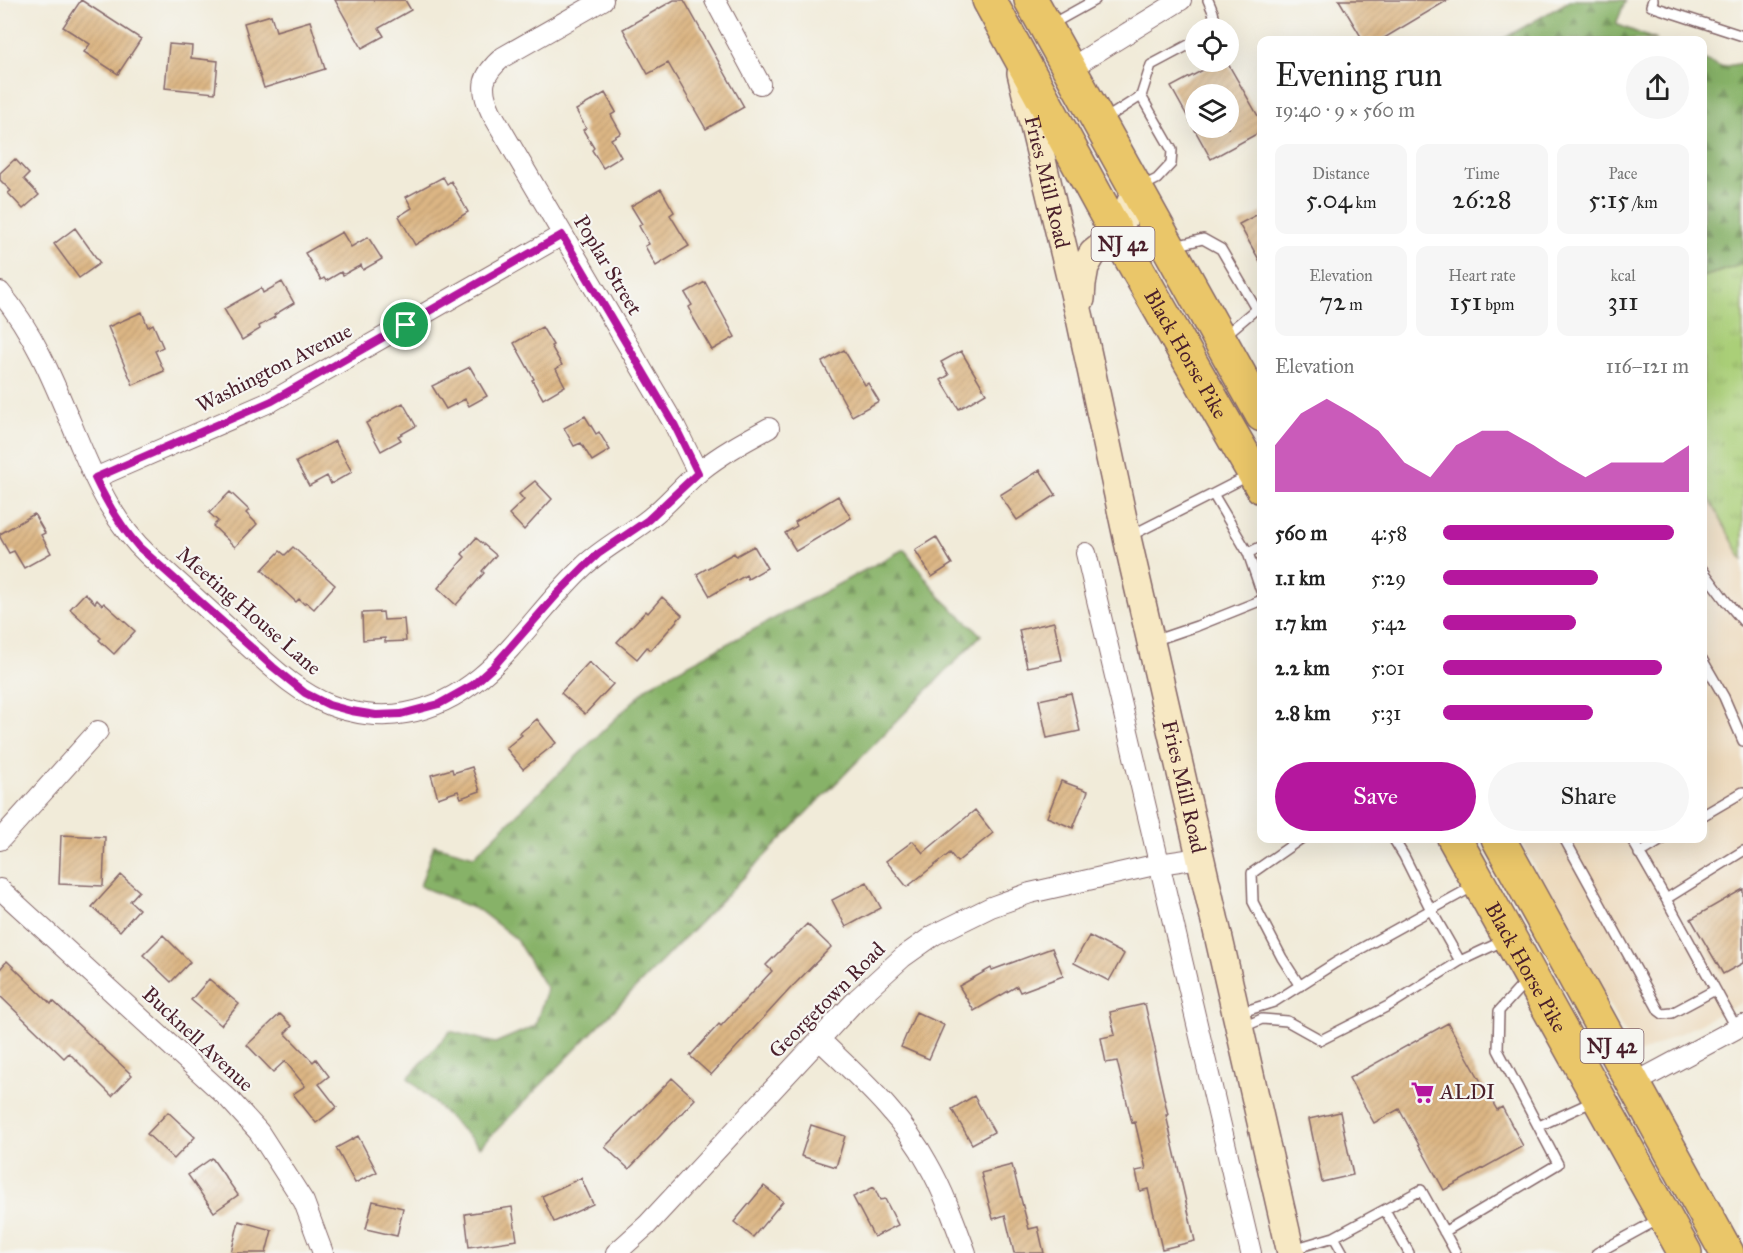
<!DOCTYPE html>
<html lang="en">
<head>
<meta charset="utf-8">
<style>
	body { margin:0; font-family:"IM FELL Great Primer",serif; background:#f6f6f6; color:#222; height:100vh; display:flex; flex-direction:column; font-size:22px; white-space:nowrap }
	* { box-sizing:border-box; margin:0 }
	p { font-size:20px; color:#767676 }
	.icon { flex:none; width:33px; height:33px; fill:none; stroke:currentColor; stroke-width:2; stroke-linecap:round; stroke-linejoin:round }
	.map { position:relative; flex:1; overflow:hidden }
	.drawer { position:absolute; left:1257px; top:36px; width:450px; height:807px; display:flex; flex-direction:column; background:#fff; border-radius:12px; box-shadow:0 6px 24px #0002 }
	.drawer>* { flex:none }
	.controls { position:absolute; left:1185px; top:18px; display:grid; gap:12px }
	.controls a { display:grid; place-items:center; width:54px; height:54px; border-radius:50%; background:#fff; box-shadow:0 6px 24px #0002; font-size:30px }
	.pin { position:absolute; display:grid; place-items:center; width:51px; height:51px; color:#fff; margin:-26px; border:3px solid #fff; border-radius:50%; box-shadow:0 2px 6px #0007 }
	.round { display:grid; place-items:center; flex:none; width:63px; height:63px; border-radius:32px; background:#f6f6f6 }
	.summary { display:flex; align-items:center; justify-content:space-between; height:102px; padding:0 18px }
	h1 { font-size:33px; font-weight:600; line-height:45px }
	.metrics { display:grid; grid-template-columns:repeat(3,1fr); gap:9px; height:102px; padding:6px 18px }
	.metrics div { display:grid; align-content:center; border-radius:12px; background:#f6f6f6; text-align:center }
	.metrics b { font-size:26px; font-weight:600 }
	.metrics small { font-size:16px; font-weight:400 }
	.metrics p { font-size:16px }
	.chart { height:168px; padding:12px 18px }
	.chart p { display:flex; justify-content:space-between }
	.chart svg { width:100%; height:108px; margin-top:6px; fill:#b5179e; opacity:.7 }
	.cta { display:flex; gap:12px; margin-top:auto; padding:12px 18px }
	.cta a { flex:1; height:69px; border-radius:36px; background:#b5179e; color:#fff; font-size:24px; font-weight:600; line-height:69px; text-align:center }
	.cta a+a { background:#f6f6f6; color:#222 }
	ul { padding:0 18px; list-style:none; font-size:20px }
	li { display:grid; grid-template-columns:96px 72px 1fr; align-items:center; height:45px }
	li i { height:15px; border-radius:8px; background:#b5179e }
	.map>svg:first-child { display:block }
	.built { fill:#ecd8ba }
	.grass { fill:url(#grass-tufts); stroke:#7a7752; stroke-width:1.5 }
	.forest { fill:url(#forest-firs); stroke:#68684a; stroke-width:1.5 }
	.building { fill:url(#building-hatch); fill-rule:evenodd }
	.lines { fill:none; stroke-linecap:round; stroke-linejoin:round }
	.lane-casing { stroke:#846668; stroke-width:12 }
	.street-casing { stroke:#846668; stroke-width:22 }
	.secondary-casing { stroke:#846668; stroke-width:30 }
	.highway-casing { stroke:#846668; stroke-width:36 }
	.lane { stroke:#fff; stroke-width:9 }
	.street { stroke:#fff; stroke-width:20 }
	.secondary { stroke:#f7e8c3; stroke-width:27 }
	.highway { stroke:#eac669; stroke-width:33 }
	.route-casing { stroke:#fff; stroke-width:12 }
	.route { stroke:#b5179e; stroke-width:8 }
	.labels { text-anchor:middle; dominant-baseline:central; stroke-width:4.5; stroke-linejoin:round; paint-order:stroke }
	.shield { fill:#f6f6f2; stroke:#7e6067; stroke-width:1.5 }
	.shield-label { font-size:20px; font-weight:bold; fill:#4a1f2b }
	.street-label { font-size:21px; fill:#4a1f2b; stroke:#f6f6f2 }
	.poi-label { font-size:21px; fill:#4a1f2b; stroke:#f6f6f2; text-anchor:start }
</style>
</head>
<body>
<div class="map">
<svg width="1743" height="1253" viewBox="0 0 1743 1253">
	<defs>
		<pattern id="grass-tufts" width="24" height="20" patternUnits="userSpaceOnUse" patternTransform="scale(1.5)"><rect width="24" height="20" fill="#aacf78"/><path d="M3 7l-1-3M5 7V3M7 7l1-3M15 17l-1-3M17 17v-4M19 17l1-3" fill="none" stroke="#94b168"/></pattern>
		<pattern id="forest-firs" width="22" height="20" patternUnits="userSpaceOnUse" patternTransform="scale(1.5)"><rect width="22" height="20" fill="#87b268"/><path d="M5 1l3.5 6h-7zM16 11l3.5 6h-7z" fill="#709056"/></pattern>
		<pattern id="building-hatch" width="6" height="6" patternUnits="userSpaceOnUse" patternTransform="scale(1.5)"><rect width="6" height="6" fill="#dcb684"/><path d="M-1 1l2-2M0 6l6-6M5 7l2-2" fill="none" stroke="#be9c72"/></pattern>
	</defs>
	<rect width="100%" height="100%" fill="#f6f6f2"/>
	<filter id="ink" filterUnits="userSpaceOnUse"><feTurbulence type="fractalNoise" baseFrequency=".0167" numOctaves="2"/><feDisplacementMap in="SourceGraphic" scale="12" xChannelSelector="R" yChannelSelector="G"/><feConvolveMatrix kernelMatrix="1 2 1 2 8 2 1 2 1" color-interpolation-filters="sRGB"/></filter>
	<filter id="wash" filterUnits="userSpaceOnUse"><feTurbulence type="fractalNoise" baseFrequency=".008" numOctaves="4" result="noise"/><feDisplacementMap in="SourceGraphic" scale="24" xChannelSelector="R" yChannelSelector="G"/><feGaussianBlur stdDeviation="1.35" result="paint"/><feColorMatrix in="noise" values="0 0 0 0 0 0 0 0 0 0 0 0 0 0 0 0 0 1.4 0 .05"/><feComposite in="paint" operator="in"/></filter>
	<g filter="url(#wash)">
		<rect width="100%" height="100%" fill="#f1ebd9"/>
		<path class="built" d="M1703,487L1743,561V1002L1637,1055L1519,839L1702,838Z"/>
		<path class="grass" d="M1743,264V561L1703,487V277Z"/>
		<path class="forest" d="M1571,0H1626L1616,24L1656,40H1501Z
			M1703,59L1721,67L1743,63V264L1703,277Z
			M904,549L940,597L981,635L480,1147L408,1078L450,1031L495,1043L535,1026L547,989L515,938L480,911L420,886L434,845L474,856L650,685Z"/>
		<g id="blocks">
			<path class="building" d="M81,0L141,39L118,74L84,52L90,44L63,27Z
				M335,0H405L411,10L379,28L384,36L362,48Z
				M674,0H684L744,107L706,129L668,63L648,74L623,29Z
				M1339,0H1448L1381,40H1363Z
				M271,15L276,31L310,21L325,69L264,88L244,23Z
				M169,44L192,46L191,58L218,61L215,93L165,88Z
				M1218,62H1227L1262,123V131L1211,159L1171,87ZM1196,94H1228V128H1196Z
				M605,93L616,112L611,115L621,133L611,139L621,157L603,168L592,150L594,148L583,130L586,128L576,110Z
				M15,159L29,174L24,179L39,195L23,209L8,193L11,191L0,180V173Z
				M443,177L447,184L451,181L468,212L415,245L399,216L412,208L406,197Z
				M661,189L674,212L670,215L689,246L656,266L645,246L649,244L639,226L642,224L631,206Z
				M1262,212V265L1239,224Z
				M75,228L100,263L79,278L54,244Z
				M342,232L351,247L368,237L382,259L363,270L361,265L343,275L341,272L326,281L324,278L321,280L305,253Z
				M282,282L294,303L274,315L275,317L259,326L260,329L242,340L224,309L261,288L263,293Z
				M705,282L735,337L712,350L691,314L692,313L689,307L692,305L685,293Z
				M142,312L148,327L153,324L163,347L155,351L164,371L133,385L108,327Z
				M542,327L553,345L551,346L562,365L556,369L565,386L543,399L532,380L534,379L514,343Z
				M844,350L865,385L868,383L879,401L852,416L822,362Z
				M961,351L986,393L959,409L941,380L949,375L941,362Z
				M470,367L487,396L469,406L465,399L446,409L432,386Z
				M403,403L416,426L398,436L401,440L381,451L366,423Z
				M585,416L596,434L599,432L610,450L592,461L581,443L574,446L564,428Z
				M335,441L352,472L331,484L327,476L309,486L296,462Z
				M1040,470L1056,495L1017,520L1000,495Z
				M535,481L552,499L524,530L509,514L524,500L519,494Z
				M230,492L249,510L246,513L257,524L235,547L213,526L218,521L209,513Z
				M838,496L851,518L796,551L785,533L797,526L795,522Z
				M34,514L45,533L41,535L51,553L24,568L14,551L9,553L0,537V534Z
				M936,537L952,564L932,577L915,550Z
				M476,538L496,555L482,571L484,573L456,605L438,588L465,557L462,554Z
				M754,546L767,568L748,579L746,575L710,596L697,574L734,553L736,556Z
				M293,547L335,585L314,609L306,602L304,604L299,599L296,602L262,570L280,551L285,555Z
				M85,593L95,603L97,600L102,605L104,603L135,631L114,654L99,640L101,638L70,609Z
				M662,597L682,615L651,650L647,647L637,659L617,642L646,611L648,613Z
				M383,612L384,620L404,619L406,641L385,642V638L363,640L362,613Z
				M1054,622L1062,660L1027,667L1019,630Z
				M589,662L613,684L585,714L561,693Z
				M1071,693L1080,731L1047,738L1039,700Z
				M537,719L556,743L523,769L506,748L522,735L520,733Z
				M472,767L480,791L461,798L458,791L438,798L431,775L452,769L453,773Z
				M1061,781L1088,791L1073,828L1047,817Z
				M975,810L993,833L957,862L950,853L907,887L886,861L913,841L923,853Z
				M61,835L105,837L103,886L59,884Z
				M121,875L139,891L130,901L139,909L120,931L92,907Z
				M867,882L881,908L846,927L832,900Z
				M1743,889V963L1723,974L1691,919Z
				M807,924L831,947L789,990L711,1075L690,1056L719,1024L721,1026L772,971L766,965Z
				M163,935L190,962L171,982L143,955Z
				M1089,936L1124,954L1109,981L1074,963Z
				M1052,948L1063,976L1020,992L1017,986L974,1011L959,986L991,968L992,970Z
				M7,961L51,1004L53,1001L132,1075L112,1096L69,1053L64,1058L0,996V969Z
				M209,979L239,1004L221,1025L191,1000Z
				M1145,1004L1156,1053H1154L1168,1115H1166L1195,1241L1162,1249L1148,1189L1140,1191L1136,1171L1146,1169L1135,1122L1132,1123L1117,1061L1106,1063L1101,1038L1115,1035L1110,1012Z
				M916,1012L944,1025L929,1059L901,1047Z
				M280,1014L292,1026L285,1033L313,1062L316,1059L329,1076L319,1084L337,1107L316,1123L293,1094L305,1086L285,1061L273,1072L247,1045Z
				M1448,1023L1497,1110L1502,1107L1523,1146L1444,1190L1399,1109L1374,1123L1349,1078Z
				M672,1078L695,1099L629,1169L605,1147Z
				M974,1096L994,1132L972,1144L952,1109Z
				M168,1112L195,1137L174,1159L147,1134Z
				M1340,1112L1353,1175L1322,1182L1309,1119Z
				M811,1125L845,1136L836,1167L801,1156Z
				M358,1136L377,1172L355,1183L336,1148Z
				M212,1158L238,1195L214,1212L188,1175Z
				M1012,1165L1029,1229L1038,1227L1044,1253H1014L1005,1215L993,1219L981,1173Z
				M581,1178L593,1204L554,1222L542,1196Z
				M764,1186L783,1201L753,1237L734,1222Z
				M874,1187L880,1200L885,1199L898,1225L874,1237L853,1197Z
				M373,1201L403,1208L397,1236L366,1229Z
				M512,1207L517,1240L469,1247L465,1214Z
				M239,1221L272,1230L266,1253H231Z"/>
		</g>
	</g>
	<g filter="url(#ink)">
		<use href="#blocks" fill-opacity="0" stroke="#846668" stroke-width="1.5"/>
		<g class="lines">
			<defs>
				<path id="lane" d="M1208,0L1213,12L1216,25L1213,28
					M1653,0L1651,6L1743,36
					M1050,25L1095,0
					M1141,96L1151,65L1196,41
					M1105,119L1141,96L1172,150L1171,164L1157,179L1141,187
					M1175,246L1203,239L1221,249L1256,309L1224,336
					M1248,476L1213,494L1248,553L1262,546
					M1130,536L1213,494
					M1248,553L1262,594
					M1702,569L1725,600L1743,621
					M1153,641L1197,626L1262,600
					M1702,659L1724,697L1743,741
					M1702,816L1743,792
					M1393,838L1404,856L1431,910L1460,961
					M1564,838L1659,1011L1663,1014L1672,1013L1715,990
					M1631,838L1666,899L1737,1029
					M1639,854L1665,838
					M1666,899L1743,851
					M1300,986L1282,958L1253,902L1252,873L1302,838
					M1239,1013L1274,1002L1335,963L1474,886
					M1243,1027L1262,1019L1287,1021L1321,1040L1390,1005L1460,961L1505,940
					M1539,1126L1594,1101
					M1385,1210L1409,1253
					M1444,1232L1558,1164L1498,1050L1499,1011L1527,980
					M1334,1237L1343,1253
					M1293,1249L1334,1237L1421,1190L1456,1253
					M1597,1253L1661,1218"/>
				<path id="street" d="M603,0L503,57C482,75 479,87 491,112L674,424L698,473
					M715,0L760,84
					M1069,69L1181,0
					M0,292C38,337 58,393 81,447C98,487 116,525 148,555C179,583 209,610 239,638C268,663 294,691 330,705C353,714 381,718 406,713C490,698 526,620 584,566C604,547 629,535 650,518C668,504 682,486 700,471C721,454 745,441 769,428
					M95,478L272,401L562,235
					M1086,553L1251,1253
					M0,840L98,731
					M0,889L230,1100L259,1132L304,1202L323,1253
					M819,1039C858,1077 902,1115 928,1164C944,1192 955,1223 966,1253
					M1633,1084L1743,1025
					M616,1253L647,1225L857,999L903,957L934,935L991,907L1030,893L1159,864L1200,858"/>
				<g id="secondary">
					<path id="s1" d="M1021,73L1080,318L1128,542L1291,1253"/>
					<path d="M1081,299L1082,284L1085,267L1093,253L1117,234L1136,190"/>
				</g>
				<g id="highway">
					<path id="s2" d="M989,0L1117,234L1262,487"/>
					<path d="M1031,0L1262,415"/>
					<path id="s3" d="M1454,838L1685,1253"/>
					<path d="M1498,838L1727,1253"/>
				</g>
			</defs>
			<use href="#lane" class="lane-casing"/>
			<use href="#street" class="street-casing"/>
			<use href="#secondary" class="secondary-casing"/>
			<use href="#highway" class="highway-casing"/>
			<use href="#lane" class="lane"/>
			<use href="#street" class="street"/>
			<use href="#secondary" class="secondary"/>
			<use href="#highway" class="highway"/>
		</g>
	</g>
	<g class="lines" filter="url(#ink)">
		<defs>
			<path id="route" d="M562,235L674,424L698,473L648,520L598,554L584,567L559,592L493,667L473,685L439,704L401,714L376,715L351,711L329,705L305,693L273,667L139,547C120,526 107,503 95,478L272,401Z"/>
		</defs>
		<use href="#route" class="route-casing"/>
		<use href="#route" class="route"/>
	</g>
	<defs>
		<symbol id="supermarket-bare" viewBox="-9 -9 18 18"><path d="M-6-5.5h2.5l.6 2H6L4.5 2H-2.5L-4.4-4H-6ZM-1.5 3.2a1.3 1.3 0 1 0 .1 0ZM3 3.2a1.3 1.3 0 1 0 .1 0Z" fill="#b5179e" stroke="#f6f6f2" stroke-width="2.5" paint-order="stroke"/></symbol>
	</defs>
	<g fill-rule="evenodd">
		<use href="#supermarket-bare" x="1406" y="1076" width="33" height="33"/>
	</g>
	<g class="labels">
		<g class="shield">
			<rect x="1091.5" y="227" width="63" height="34" rx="4.5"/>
			<rect x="1580.5" y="1029" width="63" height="34" rx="4.5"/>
		</g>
		<g class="shield-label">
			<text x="1123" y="244">NJ 42</text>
			<text x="1612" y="1046">NJ 42</text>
		</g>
		<g class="street-label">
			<text stroke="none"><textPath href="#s1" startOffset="112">Fries Mill Road</textPath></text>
			<text transform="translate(608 265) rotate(59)">Poplar Street</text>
			<text stroke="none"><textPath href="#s2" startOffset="405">Black Horse Pike</textPath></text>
			<text transform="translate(274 368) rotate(-27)">Washington Avenue</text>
			<text transform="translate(249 611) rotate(41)">Meeting House Lane</text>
			<text stroke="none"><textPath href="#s1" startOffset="732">Fries Mill Road</textPath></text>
			<text stroke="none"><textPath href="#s3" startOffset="148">Black Horse Pike</textPath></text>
			<text transform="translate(827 1000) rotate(-45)">Georgetown Road</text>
			<text transform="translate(198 1039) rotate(43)">Bucknell Avenue</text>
		</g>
		<g class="poi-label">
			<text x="1440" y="1092">ALDI</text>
		</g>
	</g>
</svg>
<div class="controls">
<a><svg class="icon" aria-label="locate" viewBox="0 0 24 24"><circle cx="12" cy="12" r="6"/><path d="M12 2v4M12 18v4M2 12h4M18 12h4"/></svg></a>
<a><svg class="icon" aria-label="layers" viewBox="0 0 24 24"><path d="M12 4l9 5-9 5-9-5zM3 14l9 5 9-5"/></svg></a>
</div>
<div class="pin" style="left:406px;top:325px;background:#1e9e55"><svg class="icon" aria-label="arrive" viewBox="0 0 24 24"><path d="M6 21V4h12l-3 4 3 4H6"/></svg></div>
<section class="drawer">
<div class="summary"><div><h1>Evening run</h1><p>19:40 · 9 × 560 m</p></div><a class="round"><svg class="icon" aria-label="share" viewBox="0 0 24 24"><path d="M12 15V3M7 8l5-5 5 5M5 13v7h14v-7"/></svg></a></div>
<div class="metrics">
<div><p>Distance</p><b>5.04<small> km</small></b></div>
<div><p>Time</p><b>26:28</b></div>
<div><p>Pace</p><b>5:15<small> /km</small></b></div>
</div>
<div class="metrics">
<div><p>Elevation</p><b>72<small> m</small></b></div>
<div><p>Heart rate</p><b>151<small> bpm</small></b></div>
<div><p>kcal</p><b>311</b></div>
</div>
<div class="chart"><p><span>Elevation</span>116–121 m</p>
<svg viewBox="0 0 160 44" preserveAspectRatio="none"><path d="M0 44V25L10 12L20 6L30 12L40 19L50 32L60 38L70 25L80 19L90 19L100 25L110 32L120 38L130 32L140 32L150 32L160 25V44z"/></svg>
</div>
<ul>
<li><b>560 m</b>4:58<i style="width:94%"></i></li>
<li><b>1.1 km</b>5:29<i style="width:63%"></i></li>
<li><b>1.7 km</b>5:42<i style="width:54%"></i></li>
<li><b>2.2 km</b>5:01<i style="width:89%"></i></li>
<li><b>2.8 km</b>5:31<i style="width:61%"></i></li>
</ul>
<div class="cta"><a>Save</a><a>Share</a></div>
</section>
</div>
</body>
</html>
